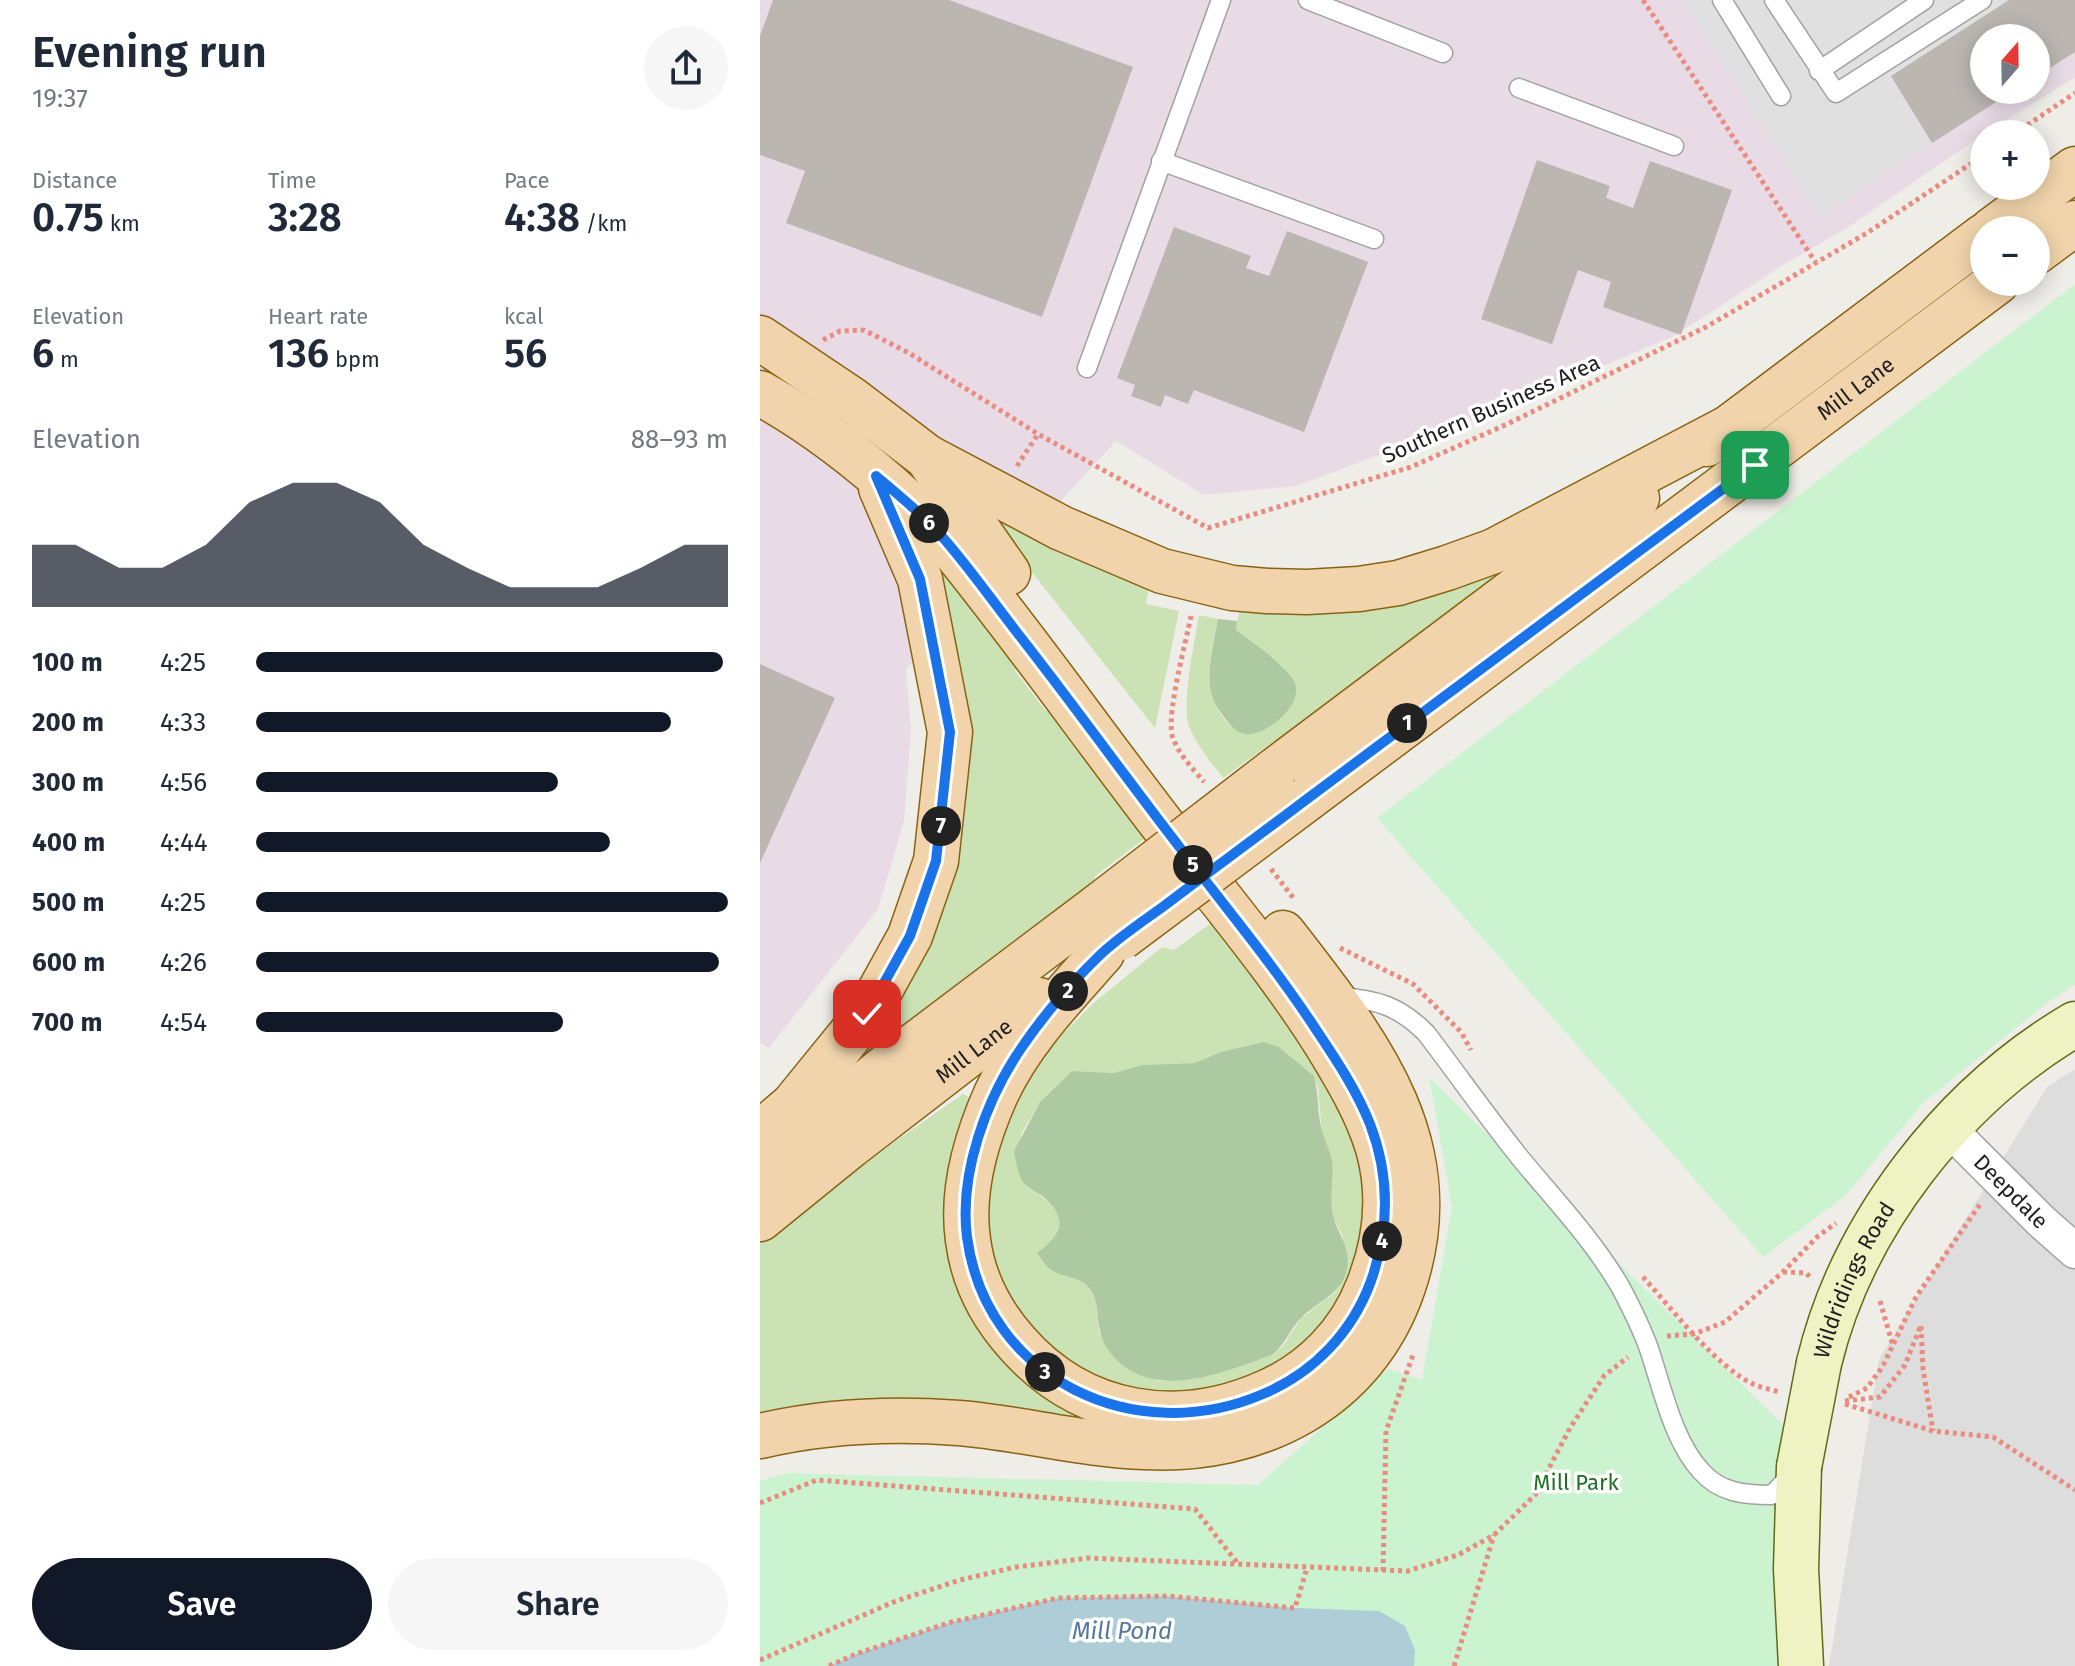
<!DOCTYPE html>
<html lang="en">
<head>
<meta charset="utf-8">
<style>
	body { margin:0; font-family:"Fira Sans",sans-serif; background:#f6f6f7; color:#1f2937; height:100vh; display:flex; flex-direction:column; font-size:30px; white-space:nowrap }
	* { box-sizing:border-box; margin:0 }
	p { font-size:26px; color:#747a83 }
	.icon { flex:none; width:44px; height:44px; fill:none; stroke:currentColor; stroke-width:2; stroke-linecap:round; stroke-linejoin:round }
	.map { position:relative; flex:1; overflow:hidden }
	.drawer { display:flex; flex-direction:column; background:#fff; width:760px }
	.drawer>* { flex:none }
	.needle { width:52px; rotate:20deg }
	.fabs { position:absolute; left:1210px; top:24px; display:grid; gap:16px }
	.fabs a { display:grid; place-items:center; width:80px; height:80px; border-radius:50%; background:#fff; box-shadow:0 4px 20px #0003; font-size:40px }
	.pin { position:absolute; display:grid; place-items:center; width:68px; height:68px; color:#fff; margin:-34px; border-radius:16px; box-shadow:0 4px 12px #0006 }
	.km { position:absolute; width:40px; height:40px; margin:-20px; border-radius:50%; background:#222; color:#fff; font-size:22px; line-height:40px; text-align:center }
	.round { display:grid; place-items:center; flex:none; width:84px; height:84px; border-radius:42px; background:#f6f6f7 }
	.headline { display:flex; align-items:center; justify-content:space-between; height:136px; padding:0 32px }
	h1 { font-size:44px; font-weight:600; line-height:60px }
	.figures { display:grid; grid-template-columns:repeat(3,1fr); gap:12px; height:136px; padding:8px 32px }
	.figures div { display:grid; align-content:center }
	.figures b { font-size:40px; font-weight:600 }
	.figures small { font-size:22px; font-weight:400 }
	.figures p { font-size:22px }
	.chart { height:224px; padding:16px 32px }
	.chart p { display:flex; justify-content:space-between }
	.chart svg { width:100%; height:144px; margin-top:8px; fill:#111827; opacity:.7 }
	.cta { display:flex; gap:16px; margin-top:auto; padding:16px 32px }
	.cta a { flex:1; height:92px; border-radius:48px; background:#111827; color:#fff; font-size:32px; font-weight:600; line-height:92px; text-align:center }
	.cta a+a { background:#f6f6f7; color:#1f2937 }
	ul { padding:0 32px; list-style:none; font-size:26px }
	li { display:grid; grid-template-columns:128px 96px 1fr; align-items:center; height:60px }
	li i { height:20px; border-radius:10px; background:#111827 }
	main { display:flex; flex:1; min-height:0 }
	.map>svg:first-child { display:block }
	.residential { fill:#dedddd }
	.industrial { fill:#e8dbe5; fill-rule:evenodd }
	.grass { fill:#cbe3b4; fill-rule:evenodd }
	.forest { fill:#adc9a2 }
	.park { fill:#cbf3cf }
	.parking { fill:#e0e0e0 }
	.water { fill:#aecdd7 }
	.building { fill:#bcb6b1 }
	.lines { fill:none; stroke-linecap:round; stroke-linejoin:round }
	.lane-casing { stroke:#a1a1a1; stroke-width:21 }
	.street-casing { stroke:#a1a1a1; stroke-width:37 }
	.secondary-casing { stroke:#616b13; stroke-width:47 }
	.primary-casing { stroke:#896313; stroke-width:47 }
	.path { stroke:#e98b7f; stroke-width:5; stroke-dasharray:4 4; stroke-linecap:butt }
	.lane { stroke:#fff; stroke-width:18 }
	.street { stroke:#fff; stroke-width:34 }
	.secondary { stroke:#eff2c3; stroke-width:44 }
	.primary { stroke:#f1d4ab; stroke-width:44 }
	.secondary-bridge-casing { stroke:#616b13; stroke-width:47; stroke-linecap:butt }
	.primary-bridge-casing { stroke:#896313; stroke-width:47; stroke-linecap:butt }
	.secondary-bridge { stroke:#eff2c3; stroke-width:44 }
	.primary-bridge { stroke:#f1d4ab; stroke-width:44 }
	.route-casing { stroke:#fff; stroke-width:16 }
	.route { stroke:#1a73e8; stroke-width:10 }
	.labels { text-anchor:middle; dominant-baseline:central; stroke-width:7; stroke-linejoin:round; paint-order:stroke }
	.street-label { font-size:22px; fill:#202020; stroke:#fff }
	.park-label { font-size:22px; fill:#1a7222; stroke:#fff }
	.water-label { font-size:24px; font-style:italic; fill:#54789d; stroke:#fff }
</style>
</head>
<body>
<main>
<section class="drawer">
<div class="headline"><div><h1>Evening run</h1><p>19:37</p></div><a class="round"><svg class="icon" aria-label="share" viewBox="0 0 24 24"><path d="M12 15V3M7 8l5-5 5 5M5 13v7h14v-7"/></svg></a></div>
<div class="figures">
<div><p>Distance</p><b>0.75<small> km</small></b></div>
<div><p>Time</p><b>3:28</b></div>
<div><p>Pace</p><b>4:38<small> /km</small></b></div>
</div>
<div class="figures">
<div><p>Elevation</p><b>6<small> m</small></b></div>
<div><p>Heart rate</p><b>136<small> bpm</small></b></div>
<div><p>kcal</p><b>56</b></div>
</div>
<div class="chart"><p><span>Elevation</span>88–93 m</p>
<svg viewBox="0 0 160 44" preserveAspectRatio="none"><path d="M0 44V25L10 25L20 32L30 32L40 25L50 12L60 6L70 6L80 12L90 25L100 32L110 38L120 38L130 38L140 32L150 25L160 25V44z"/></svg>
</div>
<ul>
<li><b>100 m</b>4:25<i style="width:99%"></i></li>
<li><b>200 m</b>4:33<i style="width:88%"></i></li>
<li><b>300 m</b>4:56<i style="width:64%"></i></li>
<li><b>400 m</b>4:44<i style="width:75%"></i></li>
<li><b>500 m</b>4:25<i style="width:100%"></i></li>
<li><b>600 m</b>4:26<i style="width:98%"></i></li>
<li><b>700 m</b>4:54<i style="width:65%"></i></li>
</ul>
<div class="cta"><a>Save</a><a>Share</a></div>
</section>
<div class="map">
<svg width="1315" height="1666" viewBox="0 0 1315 1666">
	<rect width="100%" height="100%" fill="#efede8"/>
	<path class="residential" d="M1315,1069V1666H1069L1119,1359L1287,1087Z"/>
	<path class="industrial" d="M0,0H1315V77L1224,134L1087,228L1023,265L916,335L745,408L536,486L444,495L356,441L146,669L151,731L144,821L118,909L9,1048L0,1043ZM1224,38H1276V90H1224Z"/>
	<path class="grass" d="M232,514L389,585L386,604L419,611L395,728L263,561Z
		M818,515L520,747L514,741L463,778C451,762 436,745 429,726C421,705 435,640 439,615L458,619C455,635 450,653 450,669C451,720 480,756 526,712L523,667L476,630L481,600Z
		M154,528L260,661L255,671L286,711L298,709L388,836L334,877L338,883L55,1099L179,880Z
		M458,918L558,1049L618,1184L583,1320L458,1401L351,1389L268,1333L226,1251L222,1165L272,1064L336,1001L402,947L414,950ZM519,1047L554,1076L558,1088L562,1134L572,1158L570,1199L574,1219L583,1237L576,1292L541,1318L523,1346L512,1355L434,1379L398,1381L358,1360L348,1349L339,1332L336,1301L332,1291L323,1281L305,1275L278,1253C284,1248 292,1243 297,1236C312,1214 277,1193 263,1181L261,1134L280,1102L312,1071L354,1073L382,1065L436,1063L461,1052Z
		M203,1094L212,1099L203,1121L247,1349L474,1423L650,1229L478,1430L0,1417V1236Z"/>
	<path class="forest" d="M458,619L477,621L476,630C490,640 530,669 535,683C544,705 505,737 485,734C475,732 467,722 462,714C455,706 452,697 450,686C448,664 454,641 458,619Z
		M504,1042L519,1047L554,1076C559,1094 557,1112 562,1131C564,1140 570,1150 572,1160C574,1178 569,1197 573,1215C577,1233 591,1247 587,1268C583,1293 559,1301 543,1316C530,1328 526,1344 512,1355C461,1373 386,1406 347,1348C334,1328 341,1305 331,1290C320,1275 307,1279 293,1271C286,1268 282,1259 277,1253C302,1234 309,1221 284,1197C278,1192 268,1188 263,1182C258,1175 256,1160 254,1151L280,1102L312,1071L354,1073L382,1065L435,1063L461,1052Z"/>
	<path class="park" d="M1315,284V985L1287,1003L1164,1102L1085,1196L1003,1257L617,818Z
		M669,1077L1023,1425L1027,1666H0V1481L26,1473L498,1485L628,1369L662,1380L692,1207Z"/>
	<path class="parking" d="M923,0H1249L1131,76L1172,143L1060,217Z"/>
	<path class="water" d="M407,1596L535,1608L619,1611L645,1626L655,1650L654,1666H69L96,1654L188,1623L298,1598Z"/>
	<path class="building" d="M13,0H189L373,67L282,317L26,223L45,171L0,155V36Z
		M1249,0H1315V52L1276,77V38H1224V90H1255L1172,143L1131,76Z
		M777,160L850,186L846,198L873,208L890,161L972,190L921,335L843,307L851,282L818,270L792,344L721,319Z
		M414,227L491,256L486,268L509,276L527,231L608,262L544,432L434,390L428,404L405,395L401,407L371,396L375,385L357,378Z
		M0,664L75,698L0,863Z"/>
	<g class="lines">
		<defs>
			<path id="lane" d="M548,0L683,53
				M962,0L1021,96
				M1014,0L1076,93L1222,0
				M1059,71L1164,0
				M759,88L914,146
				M401,161L614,239
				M327,368L461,0
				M578,997C616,999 639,1006 666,1033C698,1075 728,1118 761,1159C795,1200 834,1241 861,1288C871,1307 882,1329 889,1349C902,1387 913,1441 941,1471C960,1493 985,1495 1012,1495L1031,1475"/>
			<g id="street">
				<path id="s1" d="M1189,1129L1281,1221L1315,1251"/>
			</g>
			<g id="secondary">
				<path id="s2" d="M1059,1363C1092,1225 1193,1096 1315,1024"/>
				<path d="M1039,1467L1036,1569L1041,1666"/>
			</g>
			<g id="primary">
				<path d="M1232,230L1315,169"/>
				<path d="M1276,252L1315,223"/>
				<path d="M0,338L91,399L167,457L301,528L402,571L472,588L507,591L547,592L599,589L638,583L687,568L734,551L970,427"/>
				<path d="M0,393C67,430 128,481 182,536C261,632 332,734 408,832C462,902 520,970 567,1045C587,1078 607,1111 618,1148C631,1195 626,1242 608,1287C590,1334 553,1372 507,1392C418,1432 322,1417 257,1343C231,1314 213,1279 208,1240C201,1191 216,1139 236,1094C261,1040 303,997 342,953"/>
				<path d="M947,444L1224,236"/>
				<path d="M167,457L248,573"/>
				<path d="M514,771L877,498"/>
				<path id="s3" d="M548,798L1237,282"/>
				<path d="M0,1133L33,1105L107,1014L150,936L176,861L190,732L160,579L121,488"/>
				<path d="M0,1170L128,1065L340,905"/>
				<path id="s4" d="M0,1219L90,1146L279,1000"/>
				<path d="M0,1436C64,1421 134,1418 199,1423C261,1428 322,1445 385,1447C499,1453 605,1399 643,1287C692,1144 606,1040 523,933"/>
			</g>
		</defs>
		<use href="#lane" class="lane-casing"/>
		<use href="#street" class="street-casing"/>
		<use href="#secondary" class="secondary-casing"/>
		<use href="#primary" class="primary-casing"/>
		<path class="path" d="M883,0L1056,263
			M1254,134L1315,93
			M63,340L80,331L104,330L149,353L278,434L448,528L651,467L745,425L946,327L1107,233L1224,155
			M257,466L278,434
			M431,616C426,642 407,711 412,735C416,751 433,769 444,782
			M511,869L534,899
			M580,948L653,984L701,1032L711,1050
			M1023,1272L1046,1273L1052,1279
			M883,1277C912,1309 957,1368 995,1385C1003,1388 1012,1390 1020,1392
			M1120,1301L1133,1346
			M907,1336L934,1334L965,1322L1023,1272L1057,1237L1076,1223
			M1089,1397L1107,1388L1123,1366L1156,1297L1221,1203
			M1085,1401L1120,1397L1145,1365L1161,1325L1163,1369L1173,1431
			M1085,1404L1173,1431L1233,1437L1315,1490
			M0,1503L57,1480L435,1509L479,1565
			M623,1571L626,1431L654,1352
			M0,1660L136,1601L200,1580L256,1567L328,1558L648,1571L698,1555L734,1535L775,1495L810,1428L844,1376L868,1357
			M69,1666L96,1654L188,1623L298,1598L407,1596L535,1608L547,1568
			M694,1666L734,1535"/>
		<use href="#lane" class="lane"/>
		<use href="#street" class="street"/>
		<use href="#secondary" class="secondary"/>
		<use href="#primary" class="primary"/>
		<defs>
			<path id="secondary-bridge" d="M1039,1467L1059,1363"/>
			<path id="primary-bridge" d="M340,905L514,771
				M361,938L548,798"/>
		</defs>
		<use href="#secondary-bridge" class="secondary-bridge-casing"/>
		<use href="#primary-bridge" class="primary-bridge-casing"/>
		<use href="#secondary-bridge" class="secondary-bridge"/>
		<use href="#primary-bridge" class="primary-bridge"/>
	</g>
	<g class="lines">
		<defs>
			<path id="route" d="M107,1014L150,936L176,861L190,732L160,579L116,476C140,496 164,516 185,540C211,570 234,603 259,635C314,705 366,778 421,849C467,909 516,968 557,1031C577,1061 597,1091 610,1124C630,1176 629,1230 611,1281C592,1333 553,1373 503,1394C376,1449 226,1380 207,1237C199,1174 226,1099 262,1047C284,1015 312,982 340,955C359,937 382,922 404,906C450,871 497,837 543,802C694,689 844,577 995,465"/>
		</defs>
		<use href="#route" class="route-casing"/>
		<use href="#route" class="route"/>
	</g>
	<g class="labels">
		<g class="street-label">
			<text stroke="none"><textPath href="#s3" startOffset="684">Mill Lane</textPath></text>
			<text transform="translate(731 409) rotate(-24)">Southern Business Area</text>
			<text stroke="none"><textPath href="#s4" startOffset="272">Mill Lane</textPath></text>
			<text stroke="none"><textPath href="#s1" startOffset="88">Deepdale</textPath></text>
			<text stroke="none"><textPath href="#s2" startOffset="90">Wildridings Road</textPath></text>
		</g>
		<g class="park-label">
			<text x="816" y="1482">Mill Park</text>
		</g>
		<g class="water-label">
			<text x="362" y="1631">Mill Pond</text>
		</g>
	</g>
</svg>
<div class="fabs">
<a><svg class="needle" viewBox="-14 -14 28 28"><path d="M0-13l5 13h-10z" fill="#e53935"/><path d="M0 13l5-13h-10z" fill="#747a83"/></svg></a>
<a>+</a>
<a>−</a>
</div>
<div class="pin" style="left:995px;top:465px;background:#1e9e55"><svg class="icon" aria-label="arrive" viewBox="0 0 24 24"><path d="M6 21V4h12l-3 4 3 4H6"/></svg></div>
<div class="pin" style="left:107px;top:1014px;background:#d93025"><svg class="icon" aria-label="check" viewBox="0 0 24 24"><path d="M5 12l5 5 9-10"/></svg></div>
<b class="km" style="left:647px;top:723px">1</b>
<b class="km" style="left:308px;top:991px">2</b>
<b class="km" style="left:285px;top:1372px">3</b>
<b class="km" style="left:622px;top:1241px">4</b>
<b class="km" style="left:433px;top:865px">5</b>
<b class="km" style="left:169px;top:523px">6</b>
<b class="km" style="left:181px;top:826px">7</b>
</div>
</main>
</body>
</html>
